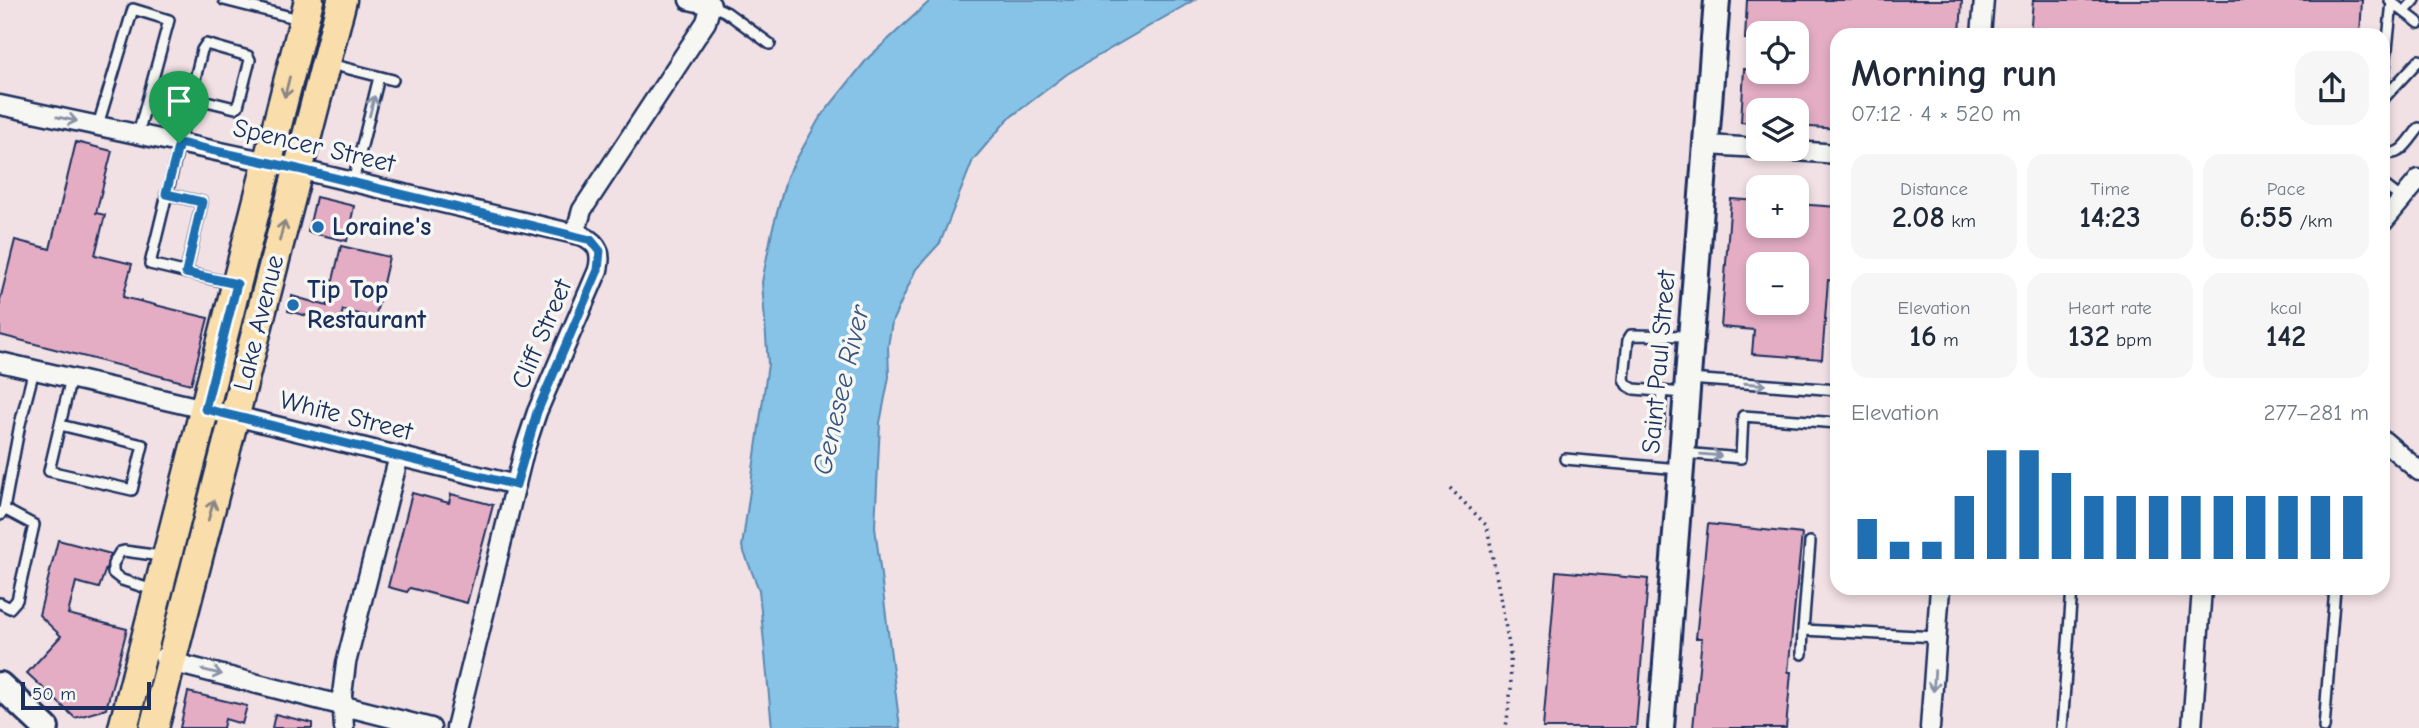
<!DOCTYPE html>
<html lang="en">
<head>
<meta charset="utf-8">
<style>
	body { margin:0; font-family:"Comic Neue",sans-serif; background:#f6f6f7; color:#1f2937; height:100vh; display:flex; flex-direction:column; font-size:26px; white-space:nowrap }
	* { box-sizing:border-box; margin:0 }
	p { font-size:23px; color:#747a83 }
	.icon { flex:none; width:38px; height:38px; fill:none; stroke:currentColor; stroke-width:2; stroke-linecap:round; stroke-linejoin:round }
	.map { position:relative; flex:1; overflow:hidden }
	.drawer { position:absolute; left:1830px; top:28px; width:560px; height:567px; display:flex; flex-direction:column; background:#fff; border-radius:21px; box-shadow:0 4px 10px #0003 }
	.drawer>* { flex:none }
	.tools { position:absolute; left:1746px; top:21px; display:grid; gap:14px }
	.tools a { display:grid; place-items:center; width:63px; height:63px; border-radius:14px; background:#fff; box-shadow:0 4px 10px #0003; font-size:35px }
	.scale { position:absolute; left:21px; bottom:18px; width:130px; box-sizing:border-box; padding-left:7px; border:4px solid #1b2f5e; border-top:0; font-size:19px; line-height:24px; white-space:nowrap; color:#1b2f5e; -webkit-text-stroke:5px #f6f6f2; paint-order:stroke }
	.pin { position:absolute; display:grid; place-items:center; width:60px; height:60px; color:#fff; margin:-72px -30px; border-radius:50% 50% 50% 0; rotate:-45deg; box-shadow:0 0 7px #0007 }
	.pin .icon { rotate:45deg }
	.round { display:grid; place-items:center; flex:none; width:74px; height:74px; border-radius:21px; background:#f6f6f7 }
	.head { display:flex; align-items:center; justify-content:space-between; height:119px; padding:0 21px }
	h1 { font-size:38px; font-weight:800; line-height:52px }
	.figures { display:grid; grid-template-columns:repeat(3,1fr); gap:10px; height:119px; padding:7px 21px }
	.figures div { display:grid; align-content:center; border-radius:18px; background:#f6f6f7; text-align:center }
	.figures b { font-size:30px; font-weight:800 }
	.figures small { font-size:19px; font-weight:400 }
	.figures p { font-size:19px }
	.chart { height:196px; padding:14px 21px }
	.chart p { display:flex; justify-content:space-between }
	.chart svg { width:100%; height:126px; margin-top:7px; stroke:#1f6fb2; stroke-width:6 }
	.map>svg:first-child { display:block }
	.water { fill:#86c3e6; stroke:#5b88b0; stroke-width:2 }
	.building { fill:#e4adc4; stroke:#1b2f5e; stroke-width:2; fill-rule:evenodd }
	.lines { fill:none; stroke-linecap:round; stroke-linejoin:round }
	.service-casing { stroke:#1b2f5e; stroke-width:14 }
	.minor-casing { stroke:#1b2f5e; stroke-width:23 }
	.secondary-casing { stroke:#1b2f5e; stroke-width:30 }
	.primary-casing { stroke:#1b2f5e; stroke-width:33 }
	.path { stroke:#1b2f5e; stroke-width:3.5; stroke-dasharray:2 5; stroke-linecap:butt }
	.service { stroke:#f6f6f2; stroke-width:9 }
	.minor { stroke:#f6f6f2; stroke-width:18 }
	.secondary { stroke:#f6f6f2; stroke-width:24 }
	.primary { stroke:#f9deab; stroke-width:28 }
	.oneway { stroke:#8a8684 }
	.oneway2 { stroke:#8892a8 }
	.route-casing { stroke:#fff; stroke-width:14 }
	.route { stroke:#1f6fb2; stroke-width:9 }
	.poi-dot { fill:#1f6fb2; stroke:#f6f6f2; stroke-width:2.5 }
	.labels { text-anchor:middle; dominant-baseline:central; stroke-width:7; stroke-linejoin:round; paint-order:stroke }
	.street-label { font-size:26px; fill:#1b2f5e; stroke:#f6f6f2 }
	.poi-label { font-size:26px; font-weight:bold; fill:#1b2f5e; stroke:#f6f6f2; text-anchor:start }
	.water-label { font-size:28px; font-style:italic; fill:#365480; stroke:#f6f6f2 }
</style>
</head>
<body>
<div class="map">
<svg width="2419" height="728" viewBox="0 0 2419 728">
	<rect width="100%" height="100%" fill="#f1e0e4"/>
	<filter id="ink" filterUnits="userSpaceOnUse"><feTurbulence type="fractalNoise" baseFrequency=".0143" numOctaves="2"/><feDisplacementMap in="SourceGraphic" scale="14" xChannelSelector="R" yChannelSelector="G"/><feConvolveMatrix kernelMatrix="1 2 1 2 8 2 1 2 1" color-interpolation-filters="sRGB"/></filter>
	<g filter="url(#ink)">
		<path class="water" d="M931,0H1194L1067,74L1008,119L973,160L940,243L916,269L892,322L888,346L889,377L880,423L875,527L900,728H772L759,590L742,547L768,364L762,282L772,231L787,176L819,119L868,58Z"/>
		<path class="building" d="M1747,0H1962L1960,35H1838V129L1797,126V110H1759V124L1741,122L1744,69L1759,72H1797V33H1759V40L1745,39Z
			M2033,0H2362L2360,35H2030Z
			M76,142L112,151L96,213L105,215L95,255L132,264L123,297L208,318L191,384L0,335V300L15,240L50,249Z
			M316,197L354,206L347,241L308,232Z
			M1731,199L1759,201V226H1797V204L1838,207V281L1828,280L1822,359L1752,354L1754,330L1721,327ZM1759,264H1797V303H1759Z
			M341,246L389,257L375,318L343,310L339,324L288,311L292,296L327,306Z
			M412,493L449,503L451,494L493,505L467,603L410,588L407,592L388,587Z
			M1708,524L1802,534L1788,672H1791L1786,728H1693L1702,638H1696Z
			M58,540L111,554L99,588L76,582L68,614L127,629L106,709L75,718L27,673L61,636L39,615Z
			M1556,571L1648,579L1636,728H1543Z
			M188,692L247,706L242,724L225,719L223,728H180Z
			M275,714L312,723V728H272Z"/>
		<g class="lines">
			<defs>
				<path id="service" d="M224,0L299,19
					M2390,1L2419,23
					M711,5L726,12L770,44
					M2405,11L2415,0
					M330,64L393,80
					M2384,77L2392,2
					M190,97L235,108L238,106L250,60L248,56L206,44L202,50C184,122 167,193 150,264L234,284
					M2384,98L2419,60
					M98,125L133,9L169,20L138,134
					M2384,152C2401,158 2409,140 2419,128
					M353,182L379,77
					M2384,185L2402,199
					M166,194L202,202L186,273
					M1689,379L1838,390
					M1684,393L1634,389L1627,385L1624,379L1628,340L1631,335L1689,336
					M60,425L143,445L132,490L49,471L71,378
					M1659,425L1662,391
					M1683,453L1741,458L1743,416L1838,423
					M1565,459L1679,469
					M0,515L4,509L20,424L34,370
					M156,591L122,580L113,573V564L120,552L124,551L161,556
					M0,603L10,608L17,600L34,525L4,509
					M1803,630L1810,542
					M1802,654L1803,630L1937,637
					M2062,728L2072,588
					M2324,728L2335,588"/>
				<path id="minor" d="M1981,35L1984,0
					M0,105L268,162L583,236C599,244 602,254 598,270L537,412L524,451L456,728
					M1707,145L1759,148
					M1765,149L1838,154
					M2384,221L2419,179
					M575,234L582,210L706,22L711,5L689,0
					M0,362L235,416L516,485
					M2384,441L2419,471
					M164,657L171,662L431,728
					M344,728L342,695L346,663L399,456
					M1930,728L1940,588
					M2192,728L2202,588"/>
				<path id="secondary" d="M0,685L46,728
					M1661,728L1717,0"/>
				<path id="primary" d="M123,728L309,0
					M154,728L342,0"/>
			</defs>
			<use href="#service" class="service-casing"/>
			<use href="#minor" class="minor-casing"/>
			<use href="#secondary" class="secondary-casing"/>
			<use href="#primary" class="primary-casing"/>
			<path class="path" d="M1450,488L1487,526L1510,650L1511,688L1506,728"/>
			<use href="#service" class="service"/>
			<use href="#minor" class="minor"/>
			<use href="#secondary" class="secondary"/>
			<use href="#primary" class="primary"/>
		</g>
		<defs><path id="oneway-shaft" d="M-6 0H5M1.5-3L5.5 0L1.5 3" fill="none" stroke-width="1.6" stroke-linecap="round" stroke-linejoin="round" transform="scale(1.75)"/></defs>
		<g class="oneway">
			<use href="#oneway-shaft" transform="translate(287 87) rotate(104)"/>
			<use href="#oneway-shaft" transform="translate(282 231) rotate(-76)"/>
			<use href="#oneway-shaft" transform="translate(211 510) rotate(-75)"/>
		</g>
		<g class="oneway2">
			<use href="#oneway-shaft" transform="translate(372 106) rotate(-76)"/>
			<use href="#oneway-shaft" transform="translate(67 119) rotate(12)"/>
			<use href="#oneway-shaft" transform="translate(1755 384) rotate(4)"/>
			<use href="#oneway-shaft" transform="translate(1711 455) rotate(5)"/>
			<use href="#oneway-shaft" transform="translate(212 672) rotate(14)"/>
			<use href="#oneway-shaft" transform="translate(1934 681) rotate(94)"/>
		</g>
	</g>
	<g class="lines" filter="url(#ink)">
		<defs>
			<path id="route" d="M179,143L298,169L591,240L600,251L598,270L537,412L516,485L205,409L237,284L186,273L202,202L166,194Z"/>
		</defs>
		<use href="#route" class="route-casing"/>
		<use href="#route" class="route"/>
	</g>
	<g class="poi-dot">
		<circle cx="318" cy="227" r="7"/>
		<circle cx="293" cy="305" r="7"/>
	</g>
	<g class="labels">
		<g class="street-label">
			<text transform="translate(314 146) rotate(13)">Spencer Street</text>
			<text transform="translate(259 323) rotate(-76)">Lake Avenue</text>
			<text transform="translate(542 334) rotate(-67)">Cliff Street</text>
			<text transform="translate(1659 362) rotate(-85)">Saint Paul Street</text>
			<text transform="translate(346 416) rotate(14)">White Street</text>
		</g>
		<g class="poi-label">
			<text x="332" y="227">Loraine's</text>
			<text x="307" y="290">Tip Top<tspan x="307" dy="30">Restaurant</tspan></text>
		</g>
		<g class="water-label">
			<text transform="translate(841 390) rotate(-77)">Genesee River</text>
		</g>
	</g>
</svg>
<div class="tools">
<a><svg class="icon" aria-label="locate" viewBox="0 0 24 24"><circle cx="12" cy="12" r="6"/><path d="M12 2v4M12 18v4M2 12h4M18 12h4"/></svg></a>
<a><svg class="icon" aria-label="layers" viewBox="0 0 24 24"><path d="M12 4l9 5-9 5-9-5zM3 14l9 5 9-5"/></svg></a>
<a>+</a>
<a>−</a>
</div>
<div class="scale">50 m</div>
<div class="pin" style="left:179px;top:143px;background:#1e9e55"><svg class="icon" aria-label="arrive" viewBox="0 0 24 24"><path d="M6 21V4h12l-3 4 3 4H6"/></svg></div>
<section class="drawer">
<div class="head"><div><h1>Morning run</h1><p>07:12 · 4 × 520 m</p></div><a class="round"><svg class="icon" aria-label="share" viewBox="0 0 24 24"><path d="M12 15V3M7 8l5-5 5 5M5 13v7h14v-7"/></svg></a></div>
<div class="figures">
<div><p>Distance</p><b>2.08<small> km</small></b></div>
<div><p>Time</p><b>14:23</b></div>
<div><p>Pace</p><b>6:55<small> /km</small></b></div>
</div>
<div class="figures">
<div><p>Elevation</p><b>16<small> m</small></b></div>
<div><p>Heart rate</p><b>132<small> bpm</small></b></div>
<div><p>kcal</p><b>142</b></div>
</div>
<div class="chart"><p><span>Elevation</span>277–281 m</p>
<svg viewBox="0 0 160 44" preserveAspectRatio="none"><path d="M5 44V30M15 44V38M25 44V38M35 44V22M45 44V6M55 44V6M65 44V14M75 44V22M85 44V22M95 44V22M105 44V22M115 44V22M125 44V22M135 44V22M145 44V22M155 44V22"/></svg>
</div>
</section>
</div>
</body>
</html>
